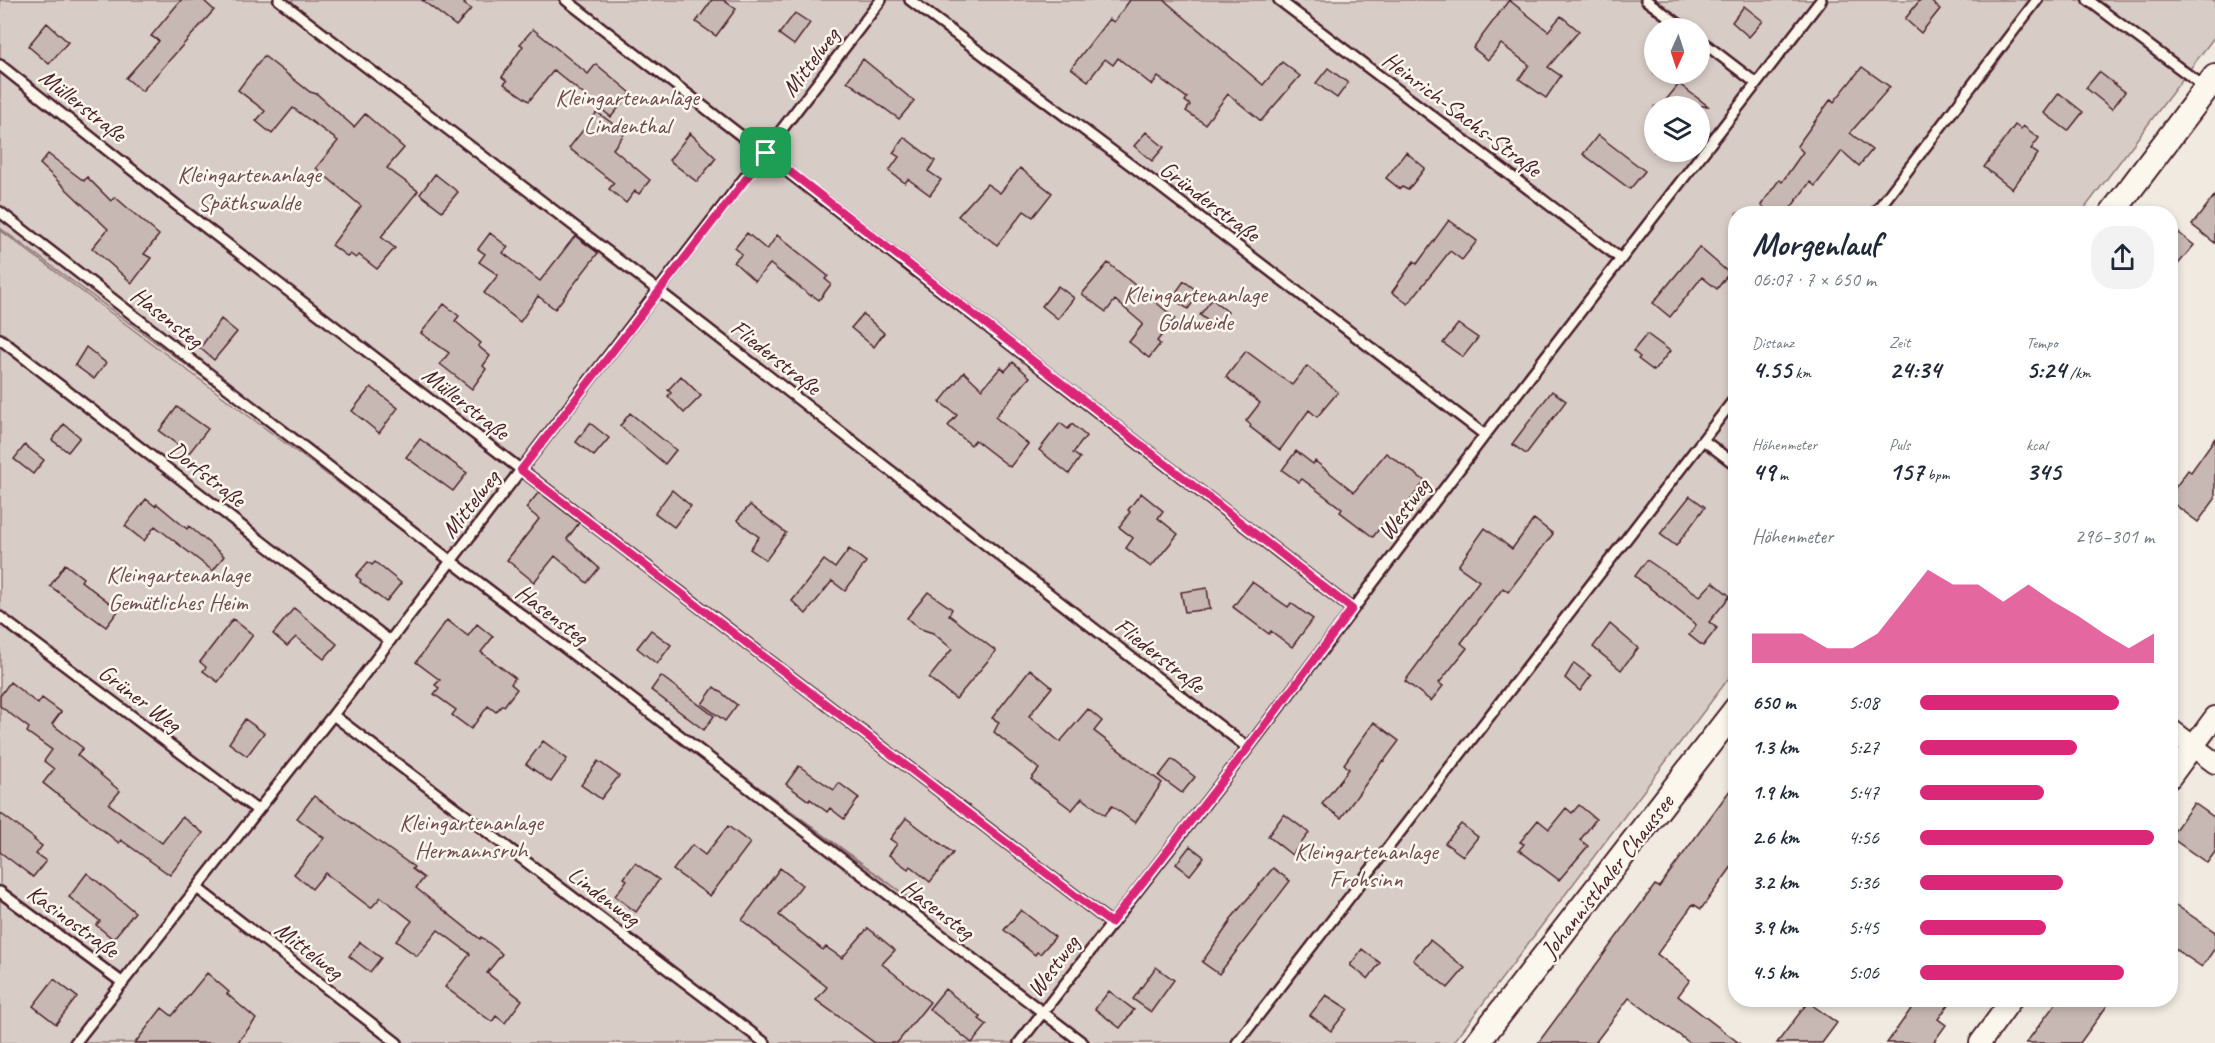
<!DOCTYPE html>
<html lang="de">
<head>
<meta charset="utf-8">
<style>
	body { margin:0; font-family:Caveat,sans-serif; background:#f2f2f3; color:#1f2937; height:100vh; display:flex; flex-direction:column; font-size:22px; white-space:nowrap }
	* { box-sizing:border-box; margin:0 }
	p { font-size:20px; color:#747a83 }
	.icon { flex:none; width:33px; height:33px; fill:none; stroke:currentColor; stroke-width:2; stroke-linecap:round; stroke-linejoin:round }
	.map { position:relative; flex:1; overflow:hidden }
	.side { position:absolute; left:1728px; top:206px; width:450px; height:801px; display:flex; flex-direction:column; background:#fff; border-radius:24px; box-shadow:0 3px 9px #0003 }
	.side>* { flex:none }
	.needle { width:39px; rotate:183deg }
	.tools { position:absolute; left:1644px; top:18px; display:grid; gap:12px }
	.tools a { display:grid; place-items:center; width:66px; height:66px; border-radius:50%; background:#fff; box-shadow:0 3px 9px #0003; font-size:30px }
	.pin { position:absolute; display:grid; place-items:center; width:51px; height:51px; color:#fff; margin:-26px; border-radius:12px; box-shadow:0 3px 9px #0006 }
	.round { display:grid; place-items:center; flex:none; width:63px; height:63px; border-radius:24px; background:#f2f2f3 }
	.summary { display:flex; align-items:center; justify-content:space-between; height:102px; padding:0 24px }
	h1 { font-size:33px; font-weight:700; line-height:45px }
	.metrics { display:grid; grid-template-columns:repeat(3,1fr); gap:9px; height:102px; padding:6px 24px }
	.metrics div { display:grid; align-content:center }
	.metrics b { font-size:26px; font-weight:700 }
	.metrics small { font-size:16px; font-weight:400 }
	.metrics p { font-size:16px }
	.chart { height:168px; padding:12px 24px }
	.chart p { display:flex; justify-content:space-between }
	.chart svg { width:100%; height:108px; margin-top:6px; fill:#db2777; opacity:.7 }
	ul { padding:0 24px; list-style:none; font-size:20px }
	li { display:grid; grid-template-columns:96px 72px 1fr; align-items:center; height:45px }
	li i { height:15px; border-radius:8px; background:#db2777 }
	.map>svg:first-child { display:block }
	.garden { fill:#d8ccc6; stroke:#917678; stroke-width:1.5; fill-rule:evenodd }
	.building { fill:#c8b8b3; stroke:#4a1f2b; stroke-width:1.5 }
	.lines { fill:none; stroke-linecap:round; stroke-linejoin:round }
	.service-casing { stroke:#4a1f2b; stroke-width:14 }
	.minor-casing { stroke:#4a1f2b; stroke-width:24 }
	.tertiary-casing { stroke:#4a1f2b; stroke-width:28 }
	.service { stroke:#fbf7ec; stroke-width:9 }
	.minor { stroke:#fbf7ec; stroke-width:20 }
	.tertiary { stroke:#fbf7ec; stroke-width:24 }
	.route-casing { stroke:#fff; stroke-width:12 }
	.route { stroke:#db2777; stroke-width:8 }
	.labels { text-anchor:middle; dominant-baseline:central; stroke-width:5; stroke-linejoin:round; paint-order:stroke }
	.street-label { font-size:24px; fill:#4a1f2b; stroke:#fbf7ec }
	.park-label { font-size:24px; fill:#6e4a52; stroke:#fbf7ec }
</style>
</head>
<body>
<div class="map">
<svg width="2215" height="1043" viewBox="0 0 2215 1043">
	<rect width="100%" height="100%" fill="#f0eae0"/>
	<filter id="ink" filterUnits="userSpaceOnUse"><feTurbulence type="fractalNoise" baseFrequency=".0167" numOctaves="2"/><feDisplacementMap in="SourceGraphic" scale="12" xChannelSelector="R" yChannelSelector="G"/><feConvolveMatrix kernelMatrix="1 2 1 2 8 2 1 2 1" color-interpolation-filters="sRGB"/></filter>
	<g filter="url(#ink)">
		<path class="garden" d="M0,0H2215V36L2081,213H1736L1735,670L1453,1043H0V230L428,550L927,911L0,228ZM1654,28H1700V74H1654ZM1654,106H1700V152H1654Z"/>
		<path class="building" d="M181,0H203L214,10L142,91L126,78L159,41L151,36Z
			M422,0H467L464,4L471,9L456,26Z
			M712,0H723L736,9L716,36L696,22Z
			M1130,0H1164L1263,85L1282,62L1300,76L1261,121L1228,94L1205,124L1186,111L1190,105L1185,101L1187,98L1158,77L1152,85L1118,58L1113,65L1105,59L1088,81L1071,68L1109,19L1114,22Z
			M1509,0L1548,31L1561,16L1579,31L1548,67L1561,76L1546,98L1519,79L1529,65L1501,44L1488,60L1473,48Z
			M1920,0H1929L1940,9L1921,33L1905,19Z
			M1744,6L1763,21L1749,37L1732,22Z
			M795,13L810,23L794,45L779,34Z
			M47,23L68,42L49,64L28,46Z
			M533,29L588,74L596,64L631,93L611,117L554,70L529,101L504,84L507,81L502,77L523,46L520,44Z
			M264,56L310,92L317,94L354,127L365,114L404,148L387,168L418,191L381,237L395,248L377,269L359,255L356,258L350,254L348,257L332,245L361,206L316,168L338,141L293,108L272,134L256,121L265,111L238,90Z
			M863,59L914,101L899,119L847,81Z
			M1862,67L1890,87L1850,133L1872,150L1859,166L1842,151L1815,186L1810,182L1787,213H1771L1761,205L1779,180L1782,182L1803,152L1797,146L1831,99L1834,102Z
			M1328,68L1348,83L1337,98L1316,83Z
			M2099,72L2125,92L2112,109L2086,88Z
			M1679,84L1708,106H1661Z
			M2059,93L2083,112L2068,131L2044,113Z
			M597,112L625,133L613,149L650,180L639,194L635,191L626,203L609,189L614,183L569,148Z
			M2015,125L2021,129L2023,126L2039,138L2031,149L2038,154L2012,189L1984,167Z
			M1146,132L1164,147L1152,161L1134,146Z
			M690,133L716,158L697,182L669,160Z
			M1598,135L1645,171L1630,189L1583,154Z
			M904,137L935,161L928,171L941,180L930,195L908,179L905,183L889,171L899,157L893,153Z
			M1406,152L1425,168L1408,190L1402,187L1400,189L1386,178Z
			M48,154L84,181L87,177L111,201L115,197L159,235L144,254L151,258L132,283L92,248L108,229L40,164Z
			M1020,168L1052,193L1033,217L1024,211L997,245L958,216L987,184L1000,193Z
			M435,174L458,192L442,211L420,194Z
			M2215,195V243L2192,225Z
			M1449,220L1477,241L1462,260L1450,251L1408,304L1392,292L1414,261L1417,264Z
			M2170,226L2194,245L2170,274Z
			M490,233L508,247L503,253L540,281L575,236L598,253L555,309L538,296L520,322L484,293L498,275L479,262L485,254L478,249Z
			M747,233L767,250L777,235L828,276L825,279L831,284L819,300L812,295L811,296L770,264L755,281L734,262L742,254L735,248Z
			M1699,247L1729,273L1717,289L1702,277L1670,317L1653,303Z
			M1108,263L1175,318L1157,341L1160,344L1149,358L1129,342L1143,324L1115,300L1106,312L1082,294Z
			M1184,281L1200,293L1188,309L1172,298Z
			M1058,286L1074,298L1058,319L1042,306Z
			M1212,299L1228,312L1216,327L1200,315Z
			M444,304L459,316L455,321L481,343L478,346L490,356L483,366L486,369L472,389L440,364L449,353L421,333Z
			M863,314L884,333L874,347L851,328Z
			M221,319L237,332L214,360L200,348Z
			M1458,324L1478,338L1463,357L1443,343Z
			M1647,334L1670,351L1654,371L1638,359L1640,357L1633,351Z
			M86,347L106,363L94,379L75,365Z
			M1246,351L1292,385L1307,366L1338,392L1317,417L1309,410L1280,450L1250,427L1251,425L1246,421L1260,403L1226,377Z
			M1013,362L1030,377L995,417L1028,444L1010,467L975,440L971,445L948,426L957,415L940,402L964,372L982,389L1001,367L1005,371Z
			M681,376L701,396L684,413L668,396L671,393L668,390Z
			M371,387L398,408L379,433L352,411Z
			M1552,391L1566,401L1526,454L1512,444Z
			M177,407L208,429L189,453L159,431Z
			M630,413L676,450L665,464L620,426Z
			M590,423L609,438L594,456L576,442Z
			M1060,423L1068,429L1072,424L1086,436L1073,453L1080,458L1069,474L1039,450Z
			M64,424L80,437L68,452L52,440Z
			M2215,438V499L2198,522L2170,501V495L2188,470L2191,472Z
			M420,439L467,473L453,491L406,457Z
			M25,445L44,460L33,474L14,459Z
			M1296,451L1313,464L1315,461L1354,492L1386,453L1425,481L1388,530L1382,525L1373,537L1340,512L1342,509L1302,479L1299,482L1282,470Z
			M672,490L691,506L674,527L655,513Z
			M539,492L579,523L567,539L599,568L587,583L555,556L534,582L507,560L539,519L526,508Z
			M1141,493L1163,511L1158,518L1178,534L1151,567L1126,548L1133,538L1119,527L1130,512L1128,510Z
			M1690,496L1705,507L1676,546L1660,534Z
			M146,499L155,506L157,504L187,529L189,526L224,556L213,571L155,526L144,541L125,526Z
			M750,505L786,533L766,560L750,549L759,537L737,520Z
			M1534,519L1553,534L1508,592L1503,588L1461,643L1467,648L1439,683L1443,686L1431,701L1405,681L1479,581L1458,566L1485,528L1512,549Z
			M849,549L866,562L845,591L832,581L806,614L792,601L824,560L835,568Z
			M1647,560L1700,596L1713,582L1730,596L1709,622L1717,628L1703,646L1689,635L1696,625L1635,576Z
			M368,562L372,565L375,562L401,583L386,602L360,582L361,580L356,576Z
			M65,564L83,578L81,581L119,610L106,627L50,586Z
			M1252,582L1288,607L1291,603L1313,619L1292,647L1271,631L1269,634L1233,607Z
			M1207,588L1210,609L1185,612L1181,592Z
			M928,592L952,609L949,615L996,651L956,699L929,678L952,649L933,633L918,628L907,618Z
			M294,608L337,644L324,659L296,637L287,646L273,634Z
			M233,619L253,635L218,682L203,671L206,667L200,662Z
			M447,620L468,636L477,624L493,637L481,652L515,678L511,684L517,689L504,706L502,705L496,712L488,706L471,729L452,715L456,710L434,694L439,688L435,685L440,680L416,662Z
			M1610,624L1638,648L1621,670L1593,647Z
			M651,630L671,645L657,664L637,648Z
			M1574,663L1591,676L1580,691L1565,678Z
			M1030,669L1052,687L1029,716L1060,742L1088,709L1102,721L1094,731L1162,783L1135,823L1112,806L1105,815L1082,798L1072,810L1031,779L1039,769L994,732L999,722L992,718Z
			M661,676L714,716L704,730L651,690Z
			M10,682L38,704L42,698L61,712L52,724L83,748L77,755L120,791L109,804L162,843L182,817L203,833L170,875L121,840L119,843L43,783L54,769L44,761L52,750L27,732L29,728L0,706V696Z
			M714,687L737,705L725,721L702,704Z
			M245,719L264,733L247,756L229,743Z
			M1374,722L1399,741L1384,761L1383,760L1341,818L1322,804L1349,769L1344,764Z
			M543,741L567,759L551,782L526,764Z
			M1172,759L1195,777L1182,793L1159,776Z
			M598,761L619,776L601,799L581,785Z
			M799,766L834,790L839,783L859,798L844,819L830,808L827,812L810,799L809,801L786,784Z
			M1736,782V861L1701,909L1693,904L1657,954L1690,980L1678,996L1739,1043H1690L1629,998L1595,1043H1538L1655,885L1659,887Z
			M314,796L414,867L412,869L424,878L416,888L480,939L481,937L499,951L502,954L487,973L522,1000L505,1023L496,1016L492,1022L445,987L470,954L438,930L417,956L396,941L412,921L381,897L371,908L325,873L312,889L294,874L324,838L297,818Z
			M2194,803L2215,818V852L2207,863L2170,837Z
			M1579,805L1596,819L1580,840L1588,846L1559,880L1519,850L1524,844L1520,842L1538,820L1549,829L1566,808L1572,813Z
			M0,813L35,839L34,840L42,846L36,854L46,861L33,877L0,852Z
			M1284,814L1309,833L1292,855L1268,836Z
			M906,818L953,853L930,882L910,866L908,869L889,855L897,844L890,839Z
			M1461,824L1478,837L1463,856L1445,843Z
			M728,826L750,843L710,896L673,870L692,845L705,855Z
			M1190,846L1204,857L1190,875L1176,864Z
			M635,863L659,880L636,912L615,896L627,880L624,878Z
			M780,868L802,885L779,915L823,950L826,947L842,958L868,928L895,950L882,964L930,1002L897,1043H875L816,1000L827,987L742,920Z
			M1273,868L1290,881L1219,974L1202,962L1231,921L1230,920Z
			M87,873L135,912L113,939L96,925L100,921L69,897Z
			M2170,901L2215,932V948L2202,967L2170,945Z
			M1021,910L1055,937L1040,954L1037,952L1035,955L1004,930Z
			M1430,940L1465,968L1448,988L1413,960Z
			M360,942L381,958L370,972L349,956Z
			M1362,949L1380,963L1368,979L1350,965Z
			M1156,967L1174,980L1151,1012L1133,999Z
			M207,973L229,992L227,994L256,1019L237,1043H135L162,1008L172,1016Z
			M54,979L77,997L56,1024L33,1006Z
			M945,989L981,1017L979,1019L987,1025L972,1043L929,1009Z
			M1109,991L1134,1010L1120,1028L1095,1009Z
			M1326,995L1348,1009L1331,1031L1310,1015Z
			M1918,999H1953L1938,1019L1946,1025L1933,1043H1887Z
			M2059,999H2112L2080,1043H2026Z
			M1808,1002L1837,1023L1822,1043H1777Z"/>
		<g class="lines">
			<defs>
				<path id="service" d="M279,0L659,291L1248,748
					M566,0L1352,609
					M910,0L1159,186L1485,435
					M1279,0L1621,259
					M1646,0L1684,28
					M2088,0L2206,88
					M1700,40L1756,83
					M0,65L179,207L1111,923
					M0,212L451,561L1083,1043
					M1875,213L2037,0
					M0,339L390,641
					M1703,440L1736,465
					M0,617L257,810
					M333,715L765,1043
					M197,888L397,1043
					M0,892L123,983
					M75,1043L333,715L881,0
					M1019,1043L1248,748L1485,435L1821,0
					M1237,1043L1736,397"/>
				<path id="minor" d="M2170,729L2215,763
					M2170,778L2215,717
					M1980,1043L2012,999"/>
				<path id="tertiary" d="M2112,213L2215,77
					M1477,1043L1736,709"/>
			</defs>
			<use href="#service" class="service-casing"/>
			<use href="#minor" class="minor-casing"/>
			<use href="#tertiary" class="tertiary-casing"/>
			<use href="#service" class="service"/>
			<use href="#minor" class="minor"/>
			<use href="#tertiary" class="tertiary"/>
		</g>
	</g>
	<g class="lines" filter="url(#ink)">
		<defs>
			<path id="route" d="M766,153L1352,609L1248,748L1111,923L521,470Z"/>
		</defs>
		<use href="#route" class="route-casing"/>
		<use href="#route" class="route"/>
	</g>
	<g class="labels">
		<g class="street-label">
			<text transform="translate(810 62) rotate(-53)">Mittelweg</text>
			<text transform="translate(83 105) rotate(38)">Müllerstraße</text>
			<text transform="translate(1462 114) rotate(37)">Heinrich-Sachs-Straße</text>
			<text transform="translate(1210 201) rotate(37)">Gründerstraße</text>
			<text transform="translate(167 317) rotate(38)">Hasensteg</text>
			<text transform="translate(776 357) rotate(38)">Fliederstraße</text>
			<text transform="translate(466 403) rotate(38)">Müllerstraße</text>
			<text transform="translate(207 474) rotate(38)">Dorfstraße</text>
			<text transform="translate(470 504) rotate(-52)">Mittelweg</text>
			<text transform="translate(1404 509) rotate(-53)">Westweg</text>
			<text transform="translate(552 614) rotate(37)">Hasensteg</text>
			<text transform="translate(1160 655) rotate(38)">Fliederstraße</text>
			<text transform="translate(140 698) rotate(37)">Grüner Weg</text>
			<text transform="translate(1607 876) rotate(-52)">Johannisthaler Chaussee</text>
			<text transform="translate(604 896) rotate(37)">Lindenweg</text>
			<text transform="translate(938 909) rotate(37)">Hasensteg</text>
			<text transform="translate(73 921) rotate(36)">Kasinostraße</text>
			<text transform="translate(309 950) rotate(38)">Mittelweg</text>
			<text transform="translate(1053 966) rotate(-53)">Westweg</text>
		</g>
		<g class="park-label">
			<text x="627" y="97">Kleingartenanlage<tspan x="627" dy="28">Lindenthal</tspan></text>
			<text x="249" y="174">Kleingartenanlage<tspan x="249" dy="28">Späthswalde</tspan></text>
			<text x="1195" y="294">Kleingartenanlage<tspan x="1195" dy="28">Goldweide</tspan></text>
			<text x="178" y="574">Kleingartenanlage<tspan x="178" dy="28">Gemütliches Heim</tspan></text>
			<text x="471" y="822">Kleingartenanlage<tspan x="471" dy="28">Hermannsruh</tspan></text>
			<text x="1366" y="851">Kleingartenanlage<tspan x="1366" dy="28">Frohsinn</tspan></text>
		</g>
	</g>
</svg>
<div class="tools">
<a><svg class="needle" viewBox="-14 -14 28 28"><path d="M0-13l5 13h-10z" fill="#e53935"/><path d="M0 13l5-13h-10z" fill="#747a83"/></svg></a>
<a><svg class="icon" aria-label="layers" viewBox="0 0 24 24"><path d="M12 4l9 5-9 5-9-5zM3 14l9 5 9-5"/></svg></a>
</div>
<div class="pin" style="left:766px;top:153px;background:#1e9e55"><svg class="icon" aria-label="arrive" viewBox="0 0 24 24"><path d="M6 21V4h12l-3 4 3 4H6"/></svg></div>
<section class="side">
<div class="summary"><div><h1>Morgenlauf</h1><p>06:07 · 7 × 650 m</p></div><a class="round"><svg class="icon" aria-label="share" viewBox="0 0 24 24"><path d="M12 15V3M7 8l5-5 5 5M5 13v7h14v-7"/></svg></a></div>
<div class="metrics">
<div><p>Distanz</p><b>4.55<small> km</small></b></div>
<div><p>Zeit</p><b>24:34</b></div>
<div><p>Tempo</p><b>5:24<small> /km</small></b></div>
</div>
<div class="metrics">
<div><p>Höhenmeter</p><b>49<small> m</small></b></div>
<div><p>Puls</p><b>157<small> bpm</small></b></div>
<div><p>kcal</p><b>345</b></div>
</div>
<div class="chart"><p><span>Höhenmeter</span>296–301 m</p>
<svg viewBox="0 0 160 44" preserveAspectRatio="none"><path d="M0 44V32L10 32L20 32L30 38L40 38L50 32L60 19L70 6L80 12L90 12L100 19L110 12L120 19L130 25L140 32L150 38L160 32V44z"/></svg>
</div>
<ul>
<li><b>650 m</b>5:08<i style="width:85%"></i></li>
<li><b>1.3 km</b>5:27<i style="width:67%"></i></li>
<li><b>1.9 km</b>5:47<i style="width:53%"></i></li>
<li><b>2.6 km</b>4:56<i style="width:100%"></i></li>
<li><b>3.2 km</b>5:36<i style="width:61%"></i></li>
<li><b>3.9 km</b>5:45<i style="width:54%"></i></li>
<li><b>4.5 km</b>5:06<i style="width:87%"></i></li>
</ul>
</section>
</div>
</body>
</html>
